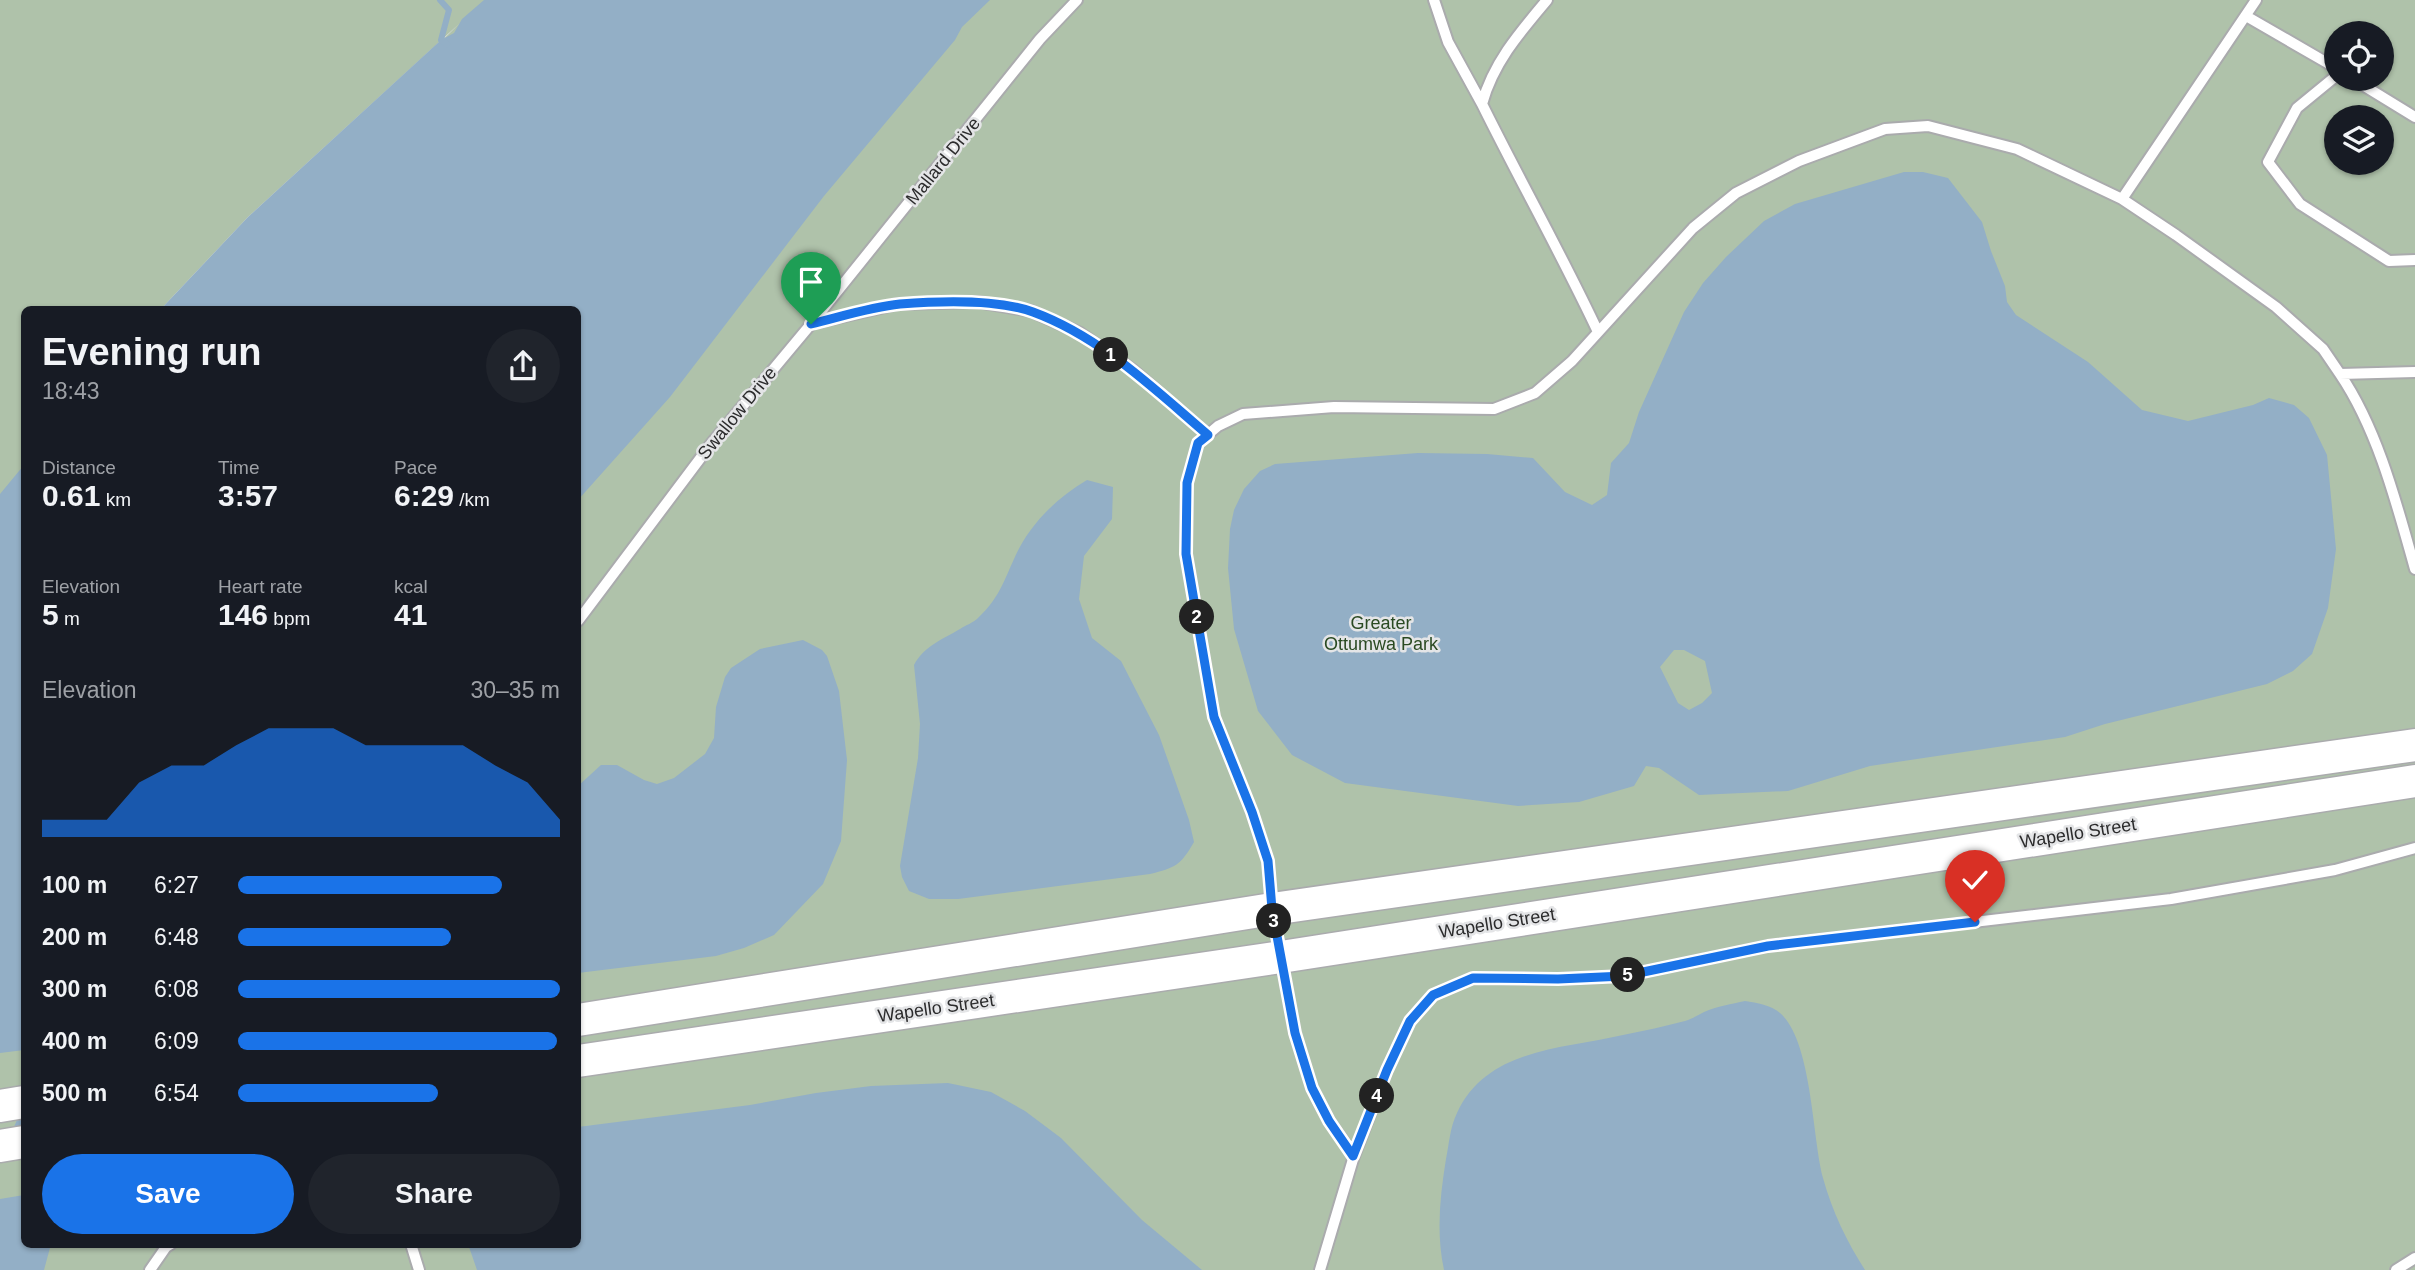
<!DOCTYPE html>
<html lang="en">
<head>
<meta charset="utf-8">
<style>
	body { margin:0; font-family:Helvetica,sans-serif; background:#20242c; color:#f1f3f6; height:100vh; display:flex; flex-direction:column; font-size:26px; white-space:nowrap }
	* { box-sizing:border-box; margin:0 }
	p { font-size:23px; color:#9ea1a6 }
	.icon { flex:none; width:38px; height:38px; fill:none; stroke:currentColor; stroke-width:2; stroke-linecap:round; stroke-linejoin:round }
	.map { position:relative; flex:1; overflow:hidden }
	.sheet { position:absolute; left:21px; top:306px; width:560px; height:942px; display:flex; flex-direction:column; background:#171b24; border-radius:10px; box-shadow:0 2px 5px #0004 }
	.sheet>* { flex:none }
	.buttons { position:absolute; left:2324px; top:21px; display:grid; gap:14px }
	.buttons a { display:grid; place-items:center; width:70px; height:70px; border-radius:50%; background:#171b24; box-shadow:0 2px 5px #0004; font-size:35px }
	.pin { position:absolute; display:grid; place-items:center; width:60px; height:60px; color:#fff; margin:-72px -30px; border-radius:50% 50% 50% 0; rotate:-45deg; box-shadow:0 0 7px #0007 }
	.pin .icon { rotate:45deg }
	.km { position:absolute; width:35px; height:35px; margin:-18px; border-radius:50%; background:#222; color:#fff; font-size:19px; line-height:35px; text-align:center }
	.round { display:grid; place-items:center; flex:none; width:74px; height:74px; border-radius:37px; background:#20242c }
	.headline { display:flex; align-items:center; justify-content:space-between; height:119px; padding:0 21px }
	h1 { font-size:38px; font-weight:600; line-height:52px }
	.stats { display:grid; grid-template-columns:repeat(3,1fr); gap:10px; height:119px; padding:7px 21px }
	.stats div { display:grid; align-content:center }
	.stats b { font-size:30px; font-weight:600 }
	.stats small { font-size:19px; font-weight:400 }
	.stats p { font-size:19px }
	.chart { height:196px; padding:14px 21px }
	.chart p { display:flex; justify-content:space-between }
	.chart svg { width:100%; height:126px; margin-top:7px; fill:#1a73e8; opacity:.7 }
	.cta { display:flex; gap:14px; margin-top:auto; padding:14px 21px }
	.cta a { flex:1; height:80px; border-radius:42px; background:#1a73e8; color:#fff; font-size:28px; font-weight:600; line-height:80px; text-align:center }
	.cta a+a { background:#20242c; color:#f1f3f6 }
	ul { padding:0 21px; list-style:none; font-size:23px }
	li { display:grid; grid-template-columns:112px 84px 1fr; align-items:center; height:52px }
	li i { height:18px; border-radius:9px; background:#1a73e8 }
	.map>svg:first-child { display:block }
	.green { fill:#afc2aa; fill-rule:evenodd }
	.water { fill:#93afc6; fill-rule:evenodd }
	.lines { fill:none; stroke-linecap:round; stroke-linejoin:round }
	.stream { stroke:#93afc6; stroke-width:6 }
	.lane-casing { stroke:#aaabad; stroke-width:14 }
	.secondary-casing { stroke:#aaabad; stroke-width:35 }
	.lane { stroke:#fff; stroke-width:10 }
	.secondary { stroke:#fff; stroke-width:32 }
	.route-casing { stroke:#fff; stroke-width:14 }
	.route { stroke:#1a73e8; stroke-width:9 }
	.labels { text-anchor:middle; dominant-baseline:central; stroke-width:5; stroke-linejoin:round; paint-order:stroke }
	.street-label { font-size:18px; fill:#2b2b2c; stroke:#e4e5e7 }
	.park-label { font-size:18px; fill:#2a4a22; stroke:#e4e5e7 }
</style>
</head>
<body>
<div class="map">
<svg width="2415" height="1270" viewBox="0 0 2415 1270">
	<rect width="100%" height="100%" fill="#e4e5e7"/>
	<path class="green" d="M0,0H2415V1270H0ZM460,23L166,310H578V1244H24V310H160L248,217ZM2336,33H2382V79H2336ZM2336,117H2382V163H2336Z"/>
	<path class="water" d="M484,0H990L962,27L955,40L824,196L670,397L578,500V310H160L248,217L441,40L454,33L462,19Z
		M1904,172H1923L1948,178L1982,222L1991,251L2005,286L2007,302L2016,315L2088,362L2142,410L2188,421L2253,405L2269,398L2294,405L2309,418L2327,455L2336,549L2328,608L2312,654L2293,671L2267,684L2105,724L2065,737L1870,766L1788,791L1699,795L1659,768L1646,766L1634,786L1579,802L1518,806L1345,783L1292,755L1258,711L1234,629L1228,568L1230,529L1234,510L1244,489L1260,471L1275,464L1418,453L1487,454L1533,458L1565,492L1592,505L1607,495L1611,463L1629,443L1639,412L1684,312L1703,283L1726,257L1764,221L1795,204ZM1674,650H1684L1705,661L1712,693L1702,703L1689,710L1678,703L1660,667Z
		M24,465V1050L0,1053V494Z
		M1087,480L1113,487L1112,519L1084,556L1079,599L1092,638L1121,661L1159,735L1189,820L1194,842C1181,865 1175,868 1150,874L958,899H929L909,891L902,877L900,866L918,758L920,724L914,665C924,646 943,639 960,629C966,625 973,623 978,618C999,598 1003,583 1014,559C1028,526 1056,498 1087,480Z
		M803,640L822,650L827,656L839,691L847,760L841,841L823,884L774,935L744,948L716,956L578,973V786L601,765H617L644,780L657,784L674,778L705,754L714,738L716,707L725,677L731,668L760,649Z
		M1745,1001C1757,1003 1771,1005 1780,1013C1812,1041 1812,1136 1823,1178C1832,1211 1847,1242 1865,1270H1444C1436,1233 1440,1196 1446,1159C1449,1144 1450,1127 1457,1113C1487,1048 1563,1049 1623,1035C1644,1031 1665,1026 1685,1021C1692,1019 1698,1015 1704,1012C1717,1006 1732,1004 1745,1001Z
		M948,1083L991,1092L1025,1111L1061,1138L1142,1220L1202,1270H477L468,1244H578V1127L750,1105L816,1093L871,1086Z
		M24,1195V1244H51L44,1270H0V1199Z"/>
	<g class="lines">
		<path class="stream" d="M440,0L449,10L441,40L447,44
			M14,1134L24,1112"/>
		<defs>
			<path id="lane" d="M1434,0L1448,42L1482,104
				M1547,0C1520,32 1493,63 1482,104C1520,181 1562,255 1598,332
				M2246,16L2336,68
				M2336,76L2297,108L2268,162L2300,204L2389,261L2415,260
				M2353,79L2415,117
				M2122,199L2256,0
				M811,324L1040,39L1077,0
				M2340,374C2378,430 2397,505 2415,569
				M578,621L711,444L811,324L898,304L978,302L1031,311L1080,333L1133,370L1208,435
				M1354,1156L1387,1070L1410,1021L1433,995L1473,978L1558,979L1624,976L1768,946L2171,899L2335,870L2415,848
				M411,1244L419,1270
				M150,1270L166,1247L171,1244
				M1320,1270L1354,1156L1329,1121L1312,1088L1295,1033L1272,909L1268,861L1252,812L1214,717L1186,554L1187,483L1198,443L1218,426L1243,414L1334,407L1494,409L1535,393L1572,361L1693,228L1736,193L1799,161L1885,129L1928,126L2017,149L2122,199L2176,235L2276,307L2323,349L2340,374L2415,372
				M2396,1270L2415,1258"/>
			<path id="secondary" d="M578,1020L1272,909L2415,745
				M578,1061L1281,957L2415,781
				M0,1106L24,1102
				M0,1146L24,1142"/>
		</defs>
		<use href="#lane" class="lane-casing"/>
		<use href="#secondary" class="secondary-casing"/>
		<use href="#lane" class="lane"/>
		<use href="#secondary" class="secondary"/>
	</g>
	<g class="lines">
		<defs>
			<path id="route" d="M811,324C840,317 870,307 900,304C938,301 997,299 1033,312C1101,337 1154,389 1208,435L1198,443L1187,483L1186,554L1214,717L1252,812L1268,861L1272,909L1295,1033L1312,1088L1329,1121L1353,1156L1387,1070L1410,1021L1433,995L1473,978L1558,979L1624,976L1768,946L1975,922"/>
		</defs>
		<use href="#route" class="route-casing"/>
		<use href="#route" class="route"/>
	</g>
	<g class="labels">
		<g class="street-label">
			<text transform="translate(943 161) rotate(-51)">Mallard Drive</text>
			<text transform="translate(737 413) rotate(-51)">Swallow Drive</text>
			<text transform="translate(2078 833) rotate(-9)">Wapello Street</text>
			<text transform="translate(1497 923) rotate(-9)">Wapello Street</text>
			<text transform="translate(936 1008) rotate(-8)">Wapello Street</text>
		</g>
		<g class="park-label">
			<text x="1381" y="623">Greater<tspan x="1381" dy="21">Ottumwa Park</tspan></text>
		</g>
	</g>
</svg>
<div class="buttons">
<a><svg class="icon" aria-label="locate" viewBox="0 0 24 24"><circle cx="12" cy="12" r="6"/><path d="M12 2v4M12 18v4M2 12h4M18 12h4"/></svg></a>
<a><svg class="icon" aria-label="layers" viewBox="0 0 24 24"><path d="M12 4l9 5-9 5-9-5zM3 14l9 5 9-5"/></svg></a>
</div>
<div class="pin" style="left:811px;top:324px;background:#1e9e55"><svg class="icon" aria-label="arrive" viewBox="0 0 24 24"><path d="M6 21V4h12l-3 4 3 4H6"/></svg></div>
<div class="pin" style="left:1975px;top:922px;background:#d93025"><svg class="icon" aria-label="check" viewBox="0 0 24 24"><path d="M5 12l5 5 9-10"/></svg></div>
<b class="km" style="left:1111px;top:355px">1</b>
<b class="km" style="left:1197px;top:617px">2</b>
<b class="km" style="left:1274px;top:921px">3</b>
<b class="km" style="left:1377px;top:1096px">4</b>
<b class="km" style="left:1628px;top:975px">5</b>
<section class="sheet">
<div class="headline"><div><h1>Evening run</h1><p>18:43</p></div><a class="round"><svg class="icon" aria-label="share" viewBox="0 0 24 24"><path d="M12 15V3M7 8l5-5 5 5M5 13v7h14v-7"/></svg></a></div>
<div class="stats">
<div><p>Distance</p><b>0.61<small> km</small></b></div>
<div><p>Time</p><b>3:57</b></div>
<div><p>Pace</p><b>6:29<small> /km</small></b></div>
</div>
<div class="stats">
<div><p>Elevation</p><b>5<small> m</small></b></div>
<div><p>Heart rate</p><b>146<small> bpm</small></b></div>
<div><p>kcal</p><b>41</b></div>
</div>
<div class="chart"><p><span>Elevation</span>30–35 m</p>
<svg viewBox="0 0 160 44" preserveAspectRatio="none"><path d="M0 44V38L10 38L20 38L30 25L40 19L50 19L60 12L70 6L80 6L90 6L100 12L110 12L120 12L130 12L140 19L150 25L160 38V44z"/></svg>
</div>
<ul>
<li><b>100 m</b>6:27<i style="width:82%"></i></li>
<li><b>200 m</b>6:48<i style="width:66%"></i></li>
<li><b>300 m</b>6:08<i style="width:100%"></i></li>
<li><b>400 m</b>6:09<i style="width:99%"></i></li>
<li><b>500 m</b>6:54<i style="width:62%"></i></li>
</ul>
<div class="cta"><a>Save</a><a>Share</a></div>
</section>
</div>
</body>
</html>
